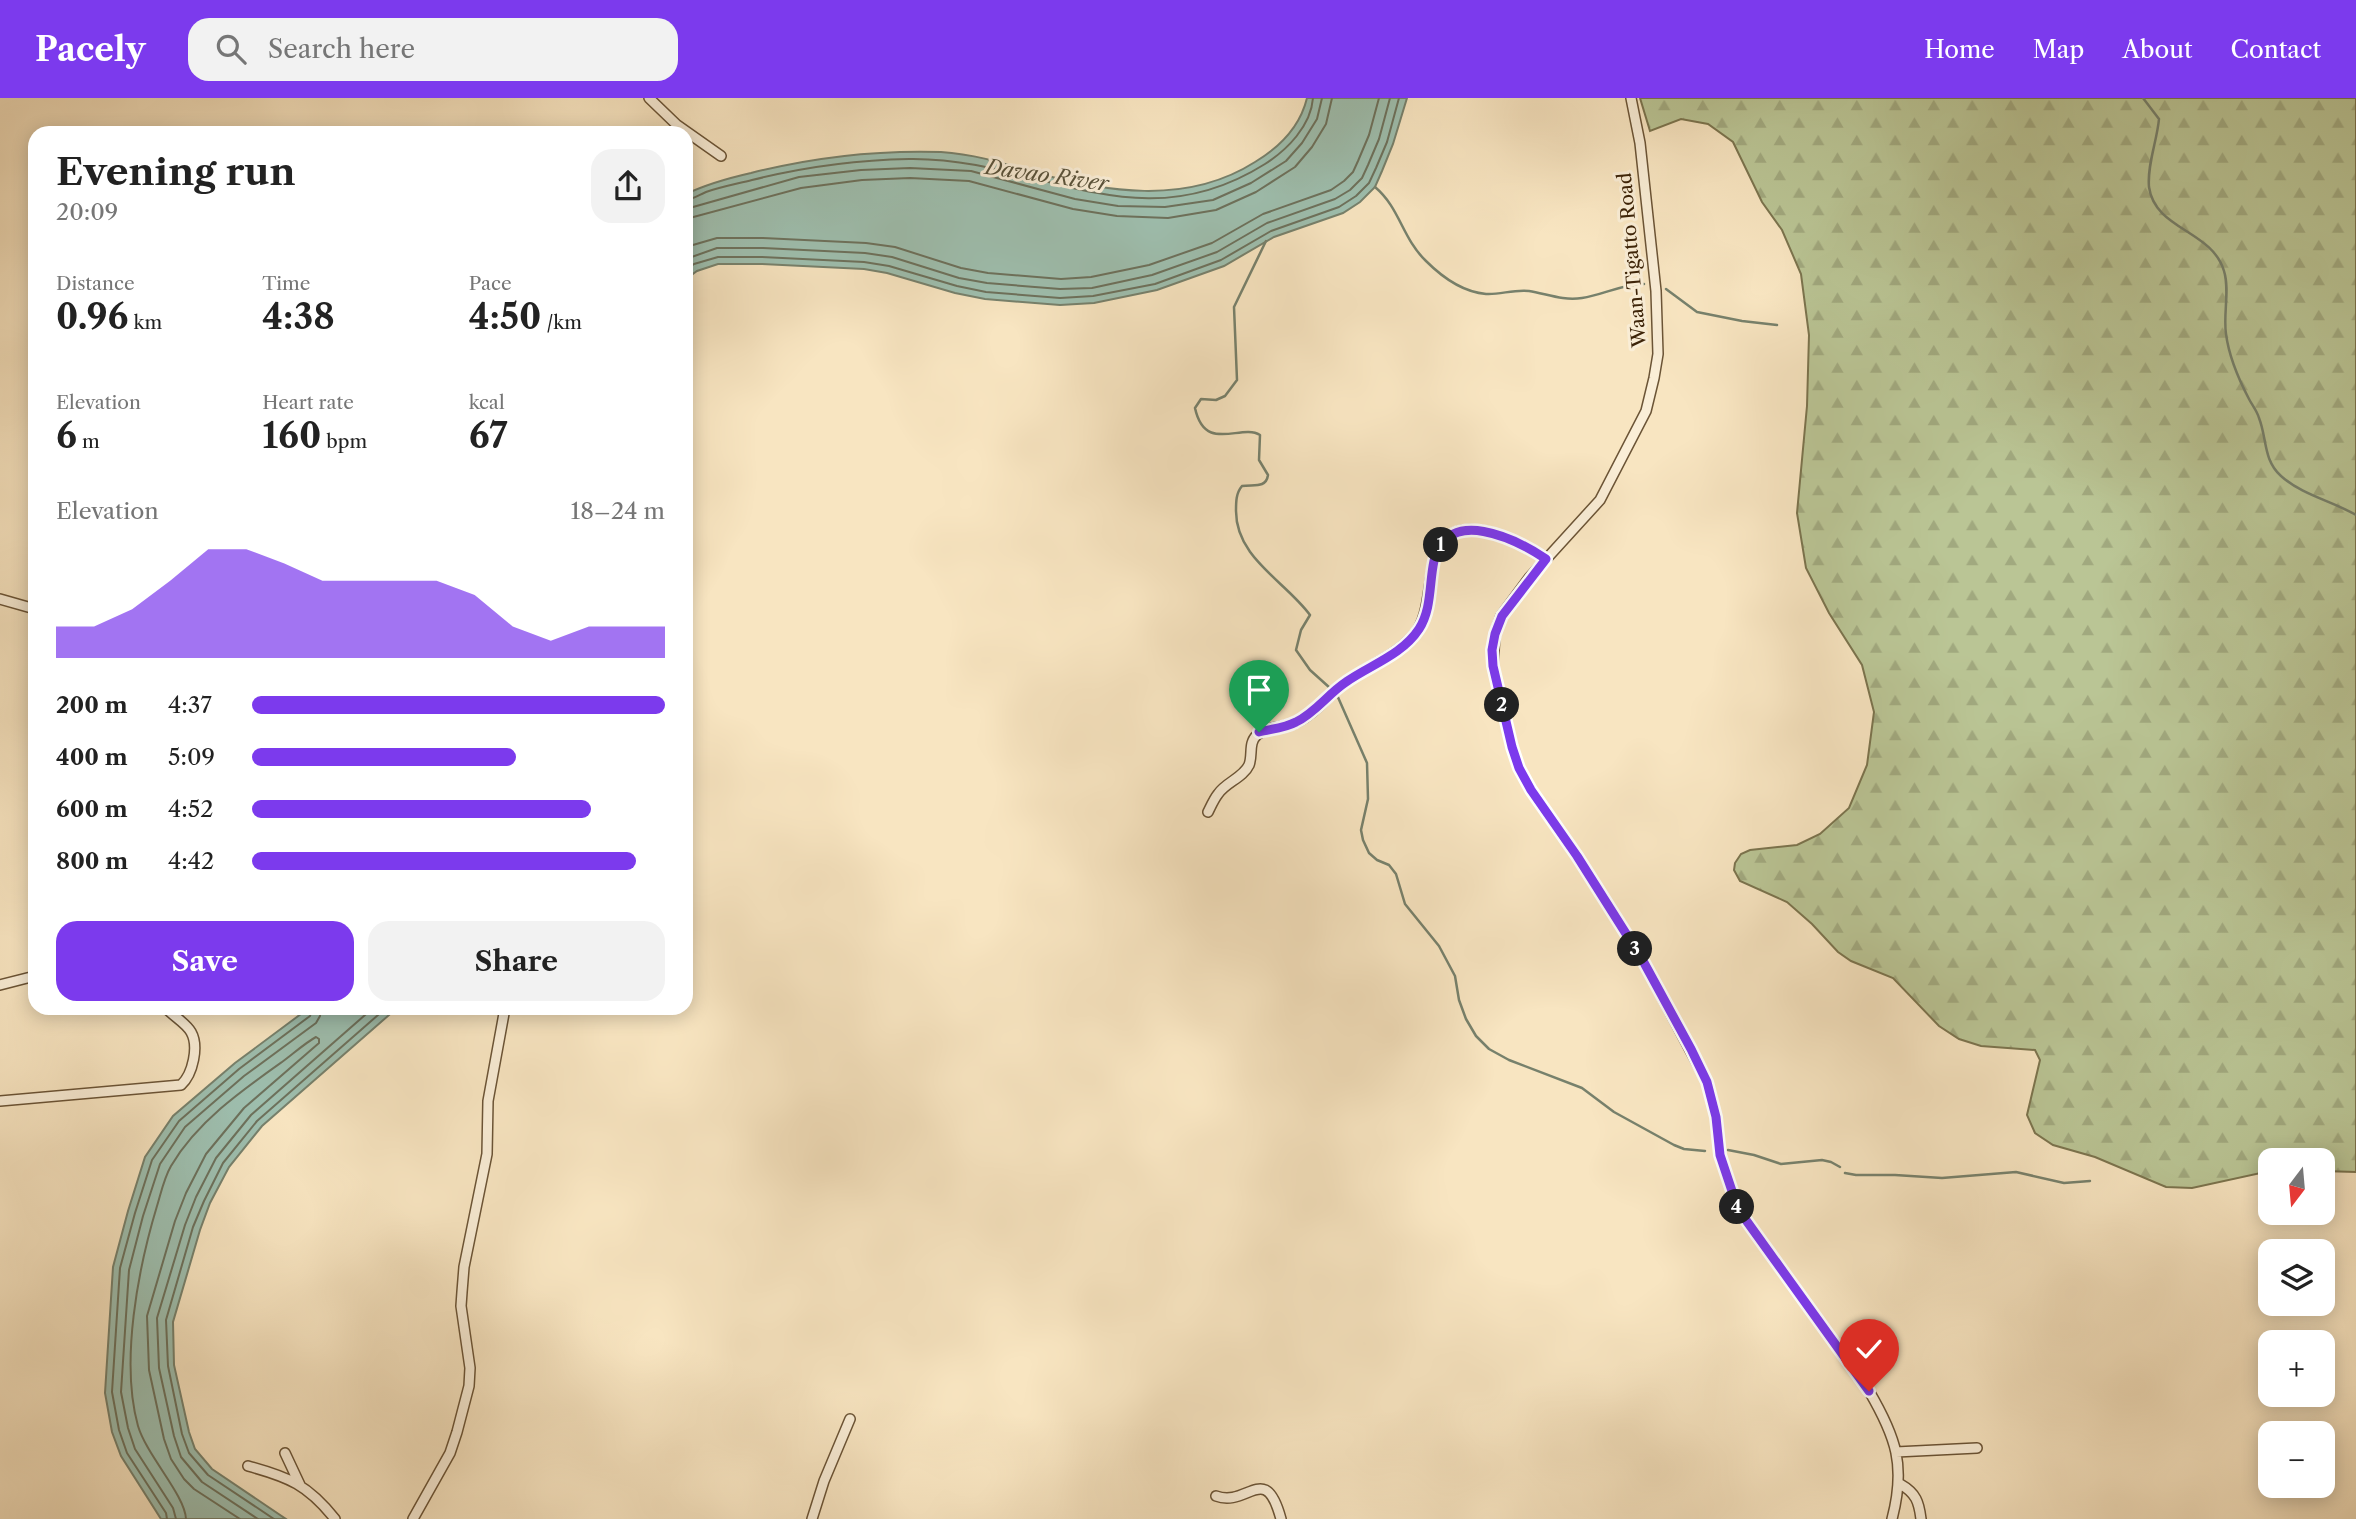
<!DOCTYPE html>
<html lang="en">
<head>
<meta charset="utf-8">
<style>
	body { margin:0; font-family:"Libre Caslon Text",serif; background:#f2f2f2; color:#222; height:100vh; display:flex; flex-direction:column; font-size:26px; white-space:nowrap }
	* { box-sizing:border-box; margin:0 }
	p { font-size:23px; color:#767676 }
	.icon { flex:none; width:38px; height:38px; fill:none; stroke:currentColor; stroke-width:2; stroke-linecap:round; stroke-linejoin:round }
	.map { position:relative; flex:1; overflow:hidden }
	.panel { position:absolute; left:28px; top:28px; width:665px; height:889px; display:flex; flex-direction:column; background:#fff; border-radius:21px; box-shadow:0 4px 18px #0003 }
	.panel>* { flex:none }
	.needle { width:46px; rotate:196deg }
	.controls { position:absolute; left:2258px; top:1050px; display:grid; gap:14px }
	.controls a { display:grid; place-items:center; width:77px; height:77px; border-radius:14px; background:#fff; box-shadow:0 4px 18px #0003; font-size:35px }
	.pin { position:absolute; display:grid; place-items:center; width:60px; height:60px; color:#fff; margin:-72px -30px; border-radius:50% 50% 50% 0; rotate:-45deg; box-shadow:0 0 7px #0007 }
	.pin .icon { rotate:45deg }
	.km { position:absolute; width:35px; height:35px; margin:-18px; border-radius:50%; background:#222; color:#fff; font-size:19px; line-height:35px; text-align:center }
	.round { display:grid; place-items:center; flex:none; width:74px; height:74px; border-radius:21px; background:#f2f2f2 }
	.overview { display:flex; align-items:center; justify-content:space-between; height:119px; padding:0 28px }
	h1 { font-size:38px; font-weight:800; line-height:52px }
	.stats { display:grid; grid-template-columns:repeat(3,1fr); gap:10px; height:119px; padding:7px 28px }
	.stats div { display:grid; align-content:center }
	.stats b { font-size:35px; font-weight:800 }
	.stats small { font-size:19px; font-weight:400 }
	.stats p { font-size:19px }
	.chart { height:196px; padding:14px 28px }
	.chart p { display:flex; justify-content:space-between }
	.chart svg { width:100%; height:126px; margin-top:7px; fill:#7c3aed; opacity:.7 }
	.cta { display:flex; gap:14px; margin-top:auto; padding:14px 28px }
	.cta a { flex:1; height:80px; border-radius:21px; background:#7c3aed; color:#fff; font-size:28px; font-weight:800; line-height:80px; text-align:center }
	.cta a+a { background:#f2f2f2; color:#222 }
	ul { padding:0 28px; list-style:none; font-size:23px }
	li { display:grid; grid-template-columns:112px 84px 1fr; align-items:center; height:52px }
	li i { height:18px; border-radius:9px; background:#7c3aed }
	header { display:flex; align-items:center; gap:42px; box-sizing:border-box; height:98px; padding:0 35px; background:#7c3aed; color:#fff }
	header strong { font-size:33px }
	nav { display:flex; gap:38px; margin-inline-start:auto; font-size:24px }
	.search { width:490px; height:63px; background:#f2f2f2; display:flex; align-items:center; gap:18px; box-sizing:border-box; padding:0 24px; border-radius:21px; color:#767676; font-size:26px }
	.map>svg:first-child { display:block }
	.forest { fill:url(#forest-firs); stroke:#7b744e; stroke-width:2 }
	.water { fill:#9ebfaf; stroke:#77816c; stroke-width:2 }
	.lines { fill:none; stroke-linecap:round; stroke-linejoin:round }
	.shore { stroke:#6d715c; stroke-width:2 }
	.stream { stroke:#77816c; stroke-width:2.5 }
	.minor-casing { stroke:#6b5436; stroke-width:12 }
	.minor { stroke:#faeed7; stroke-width:9 }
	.route-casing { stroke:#fff; stroke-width:14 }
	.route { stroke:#7c3aed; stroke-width:9 }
	.labels { text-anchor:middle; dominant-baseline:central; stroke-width:6; stroke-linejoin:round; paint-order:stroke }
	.street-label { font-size:19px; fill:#3c2308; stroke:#faeed7 }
	.water-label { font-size:21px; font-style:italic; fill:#59523a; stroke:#faeed7 }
</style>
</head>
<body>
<header>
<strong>Pacely</strong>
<div class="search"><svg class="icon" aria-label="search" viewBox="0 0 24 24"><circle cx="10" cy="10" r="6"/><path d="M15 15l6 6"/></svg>Search here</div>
<nav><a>Home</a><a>Map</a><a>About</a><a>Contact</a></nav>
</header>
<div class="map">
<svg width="2356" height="1421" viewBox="0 0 2356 1421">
	<defs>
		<pattern id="forest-firs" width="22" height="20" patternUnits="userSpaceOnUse" patternTransform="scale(1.75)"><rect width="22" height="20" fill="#bac595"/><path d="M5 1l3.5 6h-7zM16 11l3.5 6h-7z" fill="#a1a97f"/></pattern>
	</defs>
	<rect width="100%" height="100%" fill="#f8e5c1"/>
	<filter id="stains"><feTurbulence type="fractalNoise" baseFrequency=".00286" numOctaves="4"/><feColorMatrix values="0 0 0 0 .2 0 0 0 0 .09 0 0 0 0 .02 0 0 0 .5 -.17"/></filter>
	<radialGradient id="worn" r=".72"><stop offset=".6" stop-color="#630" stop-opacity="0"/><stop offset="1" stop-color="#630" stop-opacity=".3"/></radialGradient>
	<path class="forest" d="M1640,0H2356V1074L2322,1073V1062H2270V1073L2192,1090L2166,1089L2095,1059L2053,1047L2035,1035L2027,1017L2040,962L2035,952L1981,948L1959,941L1939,928L1893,880L1851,863L1838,854L1812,826L1787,804L1740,783L1734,772L1735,765L1741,756L1750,752L1797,747L1820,736L1849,710L1867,667L1874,614L1862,567L1829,515L1806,470L1797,415L1807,308L1809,237L1801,176L1782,132L1762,104L1733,44L1708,26L1681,21L1650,33Z"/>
	<path class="water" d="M1307,0H1407L1393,46L1382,73L1375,89L1360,104L1343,115L1274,139L1224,168L1157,192L1094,205L1060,207L985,201L955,195L887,175L864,171L762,166H718L697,173L686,181V96C707,86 729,80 751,75C814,59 877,52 941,54C972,56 1000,64 1029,73C1104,94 1186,108 1255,64C1280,49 1300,29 1307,0Z
		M309,910H397L262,1028L229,1069L210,1105L200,1132L173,1224L174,1267L189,1334L195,1351L212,1371L286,1421H161L121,1358L112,1334L105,1295L113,1169L128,1113L145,1059L173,1018L235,965Z"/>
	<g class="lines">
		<path class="shore" d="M686,102C693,101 699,97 706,94C720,89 736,86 752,82C804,69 856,62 909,61C1039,59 1136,147 1265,66C1287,52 1311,28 1313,0
			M686,111L799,79L861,72L910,70L971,73L1075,101L1118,108L1165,109L1213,102L1251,85L1286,63L1302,45L1317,21L1322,0
			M686,121L801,90L862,82L910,80L969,83L1073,111L1117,118L1168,120L1216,112L1256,94L1295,69L1312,49L1326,26L1332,0
			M686,149L717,140H763L866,145L895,149L961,170L988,175L1061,181L1091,179L1149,167L1212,145L1263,116L1331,92L1344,83L1353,74L1358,63L1369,37L1379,0
			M686,161L717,150H763L865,155L892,159L959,180L987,185L1060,191L1092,190L1152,177L1217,154L1267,125L1335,101L1350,92L1362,80L1368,67L1379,41L1390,0
			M686,172L694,166L718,159H762L864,164L889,168L957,188L986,194L1060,200L1093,198L1155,186L1221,162L1271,133L1339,109L1356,98L1369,85L1376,70L1387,44L1399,0
			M167,1421L166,1415L127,1355L119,1332L112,1294L120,1170L135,1115L152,1062L179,1023L239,971L310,918L313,910
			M176,1421L173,1410L135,1351L128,1330L121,1294L129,1172L143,1118L160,1066L185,1029L244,978L316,925L320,918L321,910
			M186,1421C185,1397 147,1358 138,1328C120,1264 138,1171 157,1108C161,1095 164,1080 171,1068C197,1024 241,993 282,964C293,956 305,945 316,939L319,941V945L244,1010L206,1056L186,1095L175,1123L147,1218L149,1272L164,1341L171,1361L184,1381L194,1391L240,1421
			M258,1421L202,1384L181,1359L174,1338L159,1270L157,1220L185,1127L196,1099L216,1060L251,1017L373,910
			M274,1421L208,1377L189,1355L182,1336L168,1268L166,1222L193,1129L204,1103L223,1065L257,1023L386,910"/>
		<path class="stream" d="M2143,0L2159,21C2157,43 2147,67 2149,89C2155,132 2212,132 2224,173C2230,192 2223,216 2226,236C2229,259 2238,280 2249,301C2252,307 2257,313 2259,320C2267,340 2263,362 2281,378C2302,397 2332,403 2356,417
			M1375,89C1400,110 1402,140 1426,163C1442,179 1463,194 1486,196C1500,197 1514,191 1529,193C1547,196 1563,203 1582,200C1603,197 1622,186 1644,186
			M1266,143L1234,209L1237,282L1225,298L1216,302L1201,301L1195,310C1205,356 1241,325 1260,337L1259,362L1268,377C1266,391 1253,386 1242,388C1236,395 1236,404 1236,413C1236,460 1285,483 1310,517L1301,532L1296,552L1310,572L1330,590
			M1666,191L1697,214L1742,223L1777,227
			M1337,597L1367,665L1368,701L1361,732L1363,742L1369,755L1377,762L1389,767L1396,776L1405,806L1439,848L1455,878L1459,902L1466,921L1476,938L1489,951L1509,962L1582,990L1614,1014L1674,1047L1684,1051L1705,1053
			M1728,1052L1754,1057L1781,1066L1822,1062L1831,1064L1840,1069
			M1845,1075L1856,1077H1895L1942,1080L2016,1074L2064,1085L2090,1083"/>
		<defs>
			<path id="minor" d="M649,0L677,27L721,58
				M1631,0L1640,45L1656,193L1658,256L1654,280L1646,313L1600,402L1529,480L1501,518L1495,536L1493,568L1512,649L1519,670L1531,692L1577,758L1642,861L1707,984L1716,1019L1720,1057L1738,1111L1869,1293C1896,1339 1906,1368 1892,1421
				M0,501L35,511
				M1208,714C1211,708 1214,701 1218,696C1226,684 1243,680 1249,667C1253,657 1248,645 1257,637C1267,628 1281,630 1293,626C1312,619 1327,599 1343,586C1365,569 1393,560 1413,538C1437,512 1422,452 1452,436C1478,422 1524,446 1546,461
				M0,887L35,878
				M0,1003L181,987C193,976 199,948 191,934C186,925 173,918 166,910
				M1896,1354L1977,1350
				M285,1355L300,1387
				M248,1368C289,1379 308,1387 335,1421
				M1900,1386C1916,1395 1919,1404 1921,1421
				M1216,1398C1248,1410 1265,1362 1281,1421
				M413,1421L450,1355L457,1334L469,1288L470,1270L461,1208L462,1194L464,1169L487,1056L488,1003L505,910
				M812,1421L824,1383L850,1321"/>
		</defs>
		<use href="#minor" class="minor-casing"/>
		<use href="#minor" class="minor"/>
	</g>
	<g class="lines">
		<defs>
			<path id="route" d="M1259,634C1271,631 1285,630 1296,624C1315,615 1328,596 1346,584C1370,567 1402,557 1419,531C1432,511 1429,485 1434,463C1447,407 1516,441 1546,461L1502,518L1495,536L1492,552L1493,568L1512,649L1519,670L1531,692L1577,758L1642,861L1691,951L1707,984L1716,1019L1720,1057L1738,1111L1869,1293"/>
		</defs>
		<use href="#route" class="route-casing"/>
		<use href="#route" class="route"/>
	</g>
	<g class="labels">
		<g class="street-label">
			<text transform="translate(1632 162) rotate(-95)">Waan-Tigatto Road</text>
		</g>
		<g class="water-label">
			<text transform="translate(1047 77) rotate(8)">Davao River</text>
		</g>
	</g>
	<rect width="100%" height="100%" filter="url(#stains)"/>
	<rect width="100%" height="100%" fill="url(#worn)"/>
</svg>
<div class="controls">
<a><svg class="needle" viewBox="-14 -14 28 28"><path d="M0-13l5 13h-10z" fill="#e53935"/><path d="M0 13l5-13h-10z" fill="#767676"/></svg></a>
<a><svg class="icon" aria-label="layers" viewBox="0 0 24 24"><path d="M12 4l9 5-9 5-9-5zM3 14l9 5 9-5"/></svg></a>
<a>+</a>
<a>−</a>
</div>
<div class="pin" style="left:1259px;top:634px;background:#1e9e55"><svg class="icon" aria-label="arrive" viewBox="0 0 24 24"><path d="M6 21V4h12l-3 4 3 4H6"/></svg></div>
<div class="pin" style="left:1869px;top:1293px;background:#d93025"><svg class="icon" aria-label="check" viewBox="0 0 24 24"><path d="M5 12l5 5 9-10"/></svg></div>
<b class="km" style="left:1441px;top:447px">1</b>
<b class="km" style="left:1502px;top:607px">2</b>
<b class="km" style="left:1635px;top:851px">3</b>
<b class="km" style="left:1737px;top:1109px">4</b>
<section class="panel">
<div class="overview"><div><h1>Evening run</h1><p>20:09</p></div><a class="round"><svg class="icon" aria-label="share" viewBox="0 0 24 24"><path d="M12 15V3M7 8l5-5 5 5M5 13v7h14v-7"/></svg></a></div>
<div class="stats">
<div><p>Distance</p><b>0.96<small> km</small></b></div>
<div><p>Time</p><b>4:38</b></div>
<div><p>Pace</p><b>4:50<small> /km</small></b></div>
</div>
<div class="stats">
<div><p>Elevation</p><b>6<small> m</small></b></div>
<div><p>Heart rate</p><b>160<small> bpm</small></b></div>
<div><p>kcal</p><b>67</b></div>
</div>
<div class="chart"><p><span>Elevation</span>18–24 m</p>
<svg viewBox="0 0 160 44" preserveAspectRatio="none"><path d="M0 44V33L10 33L20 27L30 17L40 6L50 6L60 11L70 17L80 17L90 17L100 17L110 22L120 33L130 38L140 33L150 33L160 33V44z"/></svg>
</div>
<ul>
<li><b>200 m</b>4:37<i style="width:100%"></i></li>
<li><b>400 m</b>5:09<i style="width:64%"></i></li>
<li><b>600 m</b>4:52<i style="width:82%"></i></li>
<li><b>800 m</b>4:42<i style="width:93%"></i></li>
</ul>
<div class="cta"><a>Save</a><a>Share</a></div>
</section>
</div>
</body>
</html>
